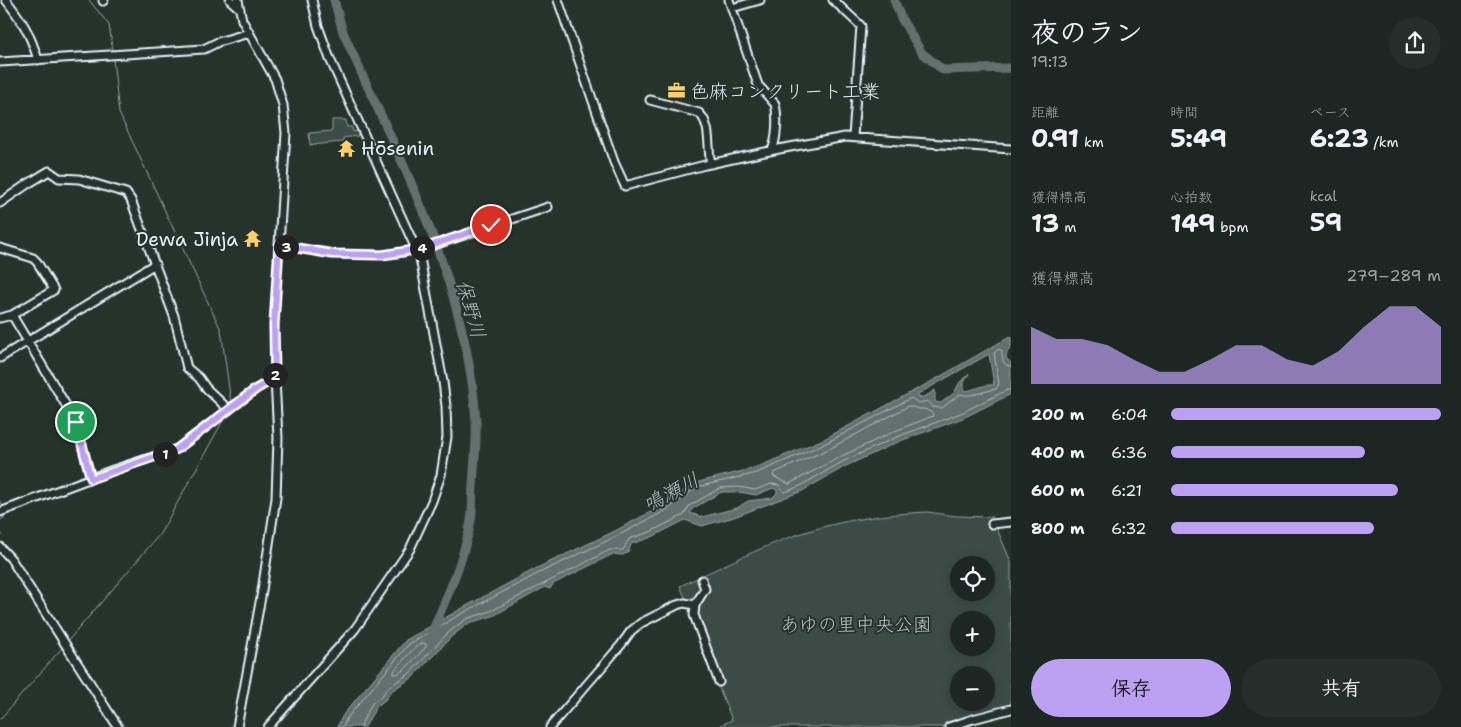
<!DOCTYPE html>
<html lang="ja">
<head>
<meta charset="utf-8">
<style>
	body { margin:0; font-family:"Shantell Sans","Klee One",sans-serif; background:#252e2a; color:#f1f3f6; height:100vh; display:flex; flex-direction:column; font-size:19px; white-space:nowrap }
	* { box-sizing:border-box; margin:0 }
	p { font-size:16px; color:#a0a5a5 }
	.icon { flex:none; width:28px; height:28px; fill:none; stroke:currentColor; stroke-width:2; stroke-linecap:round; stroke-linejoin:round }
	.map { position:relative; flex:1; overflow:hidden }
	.side { display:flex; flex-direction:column; background:#1c2622; width:450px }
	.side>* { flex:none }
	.buttons { position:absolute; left:950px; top:556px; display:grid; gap:10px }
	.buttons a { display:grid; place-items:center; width:45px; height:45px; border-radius:50%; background:#1c2622; box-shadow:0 2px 12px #0003,0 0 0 1px #3a4340; font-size:25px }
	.pin { position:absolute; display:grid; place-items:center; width:42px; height:42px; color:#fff; margin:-21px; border:2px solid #fff; border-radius:50%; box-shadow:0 1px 5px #0007 }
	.km { position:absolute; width:25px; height:25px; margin:-12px; border-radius:50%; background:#222; color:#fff; font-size:14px; line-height:25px; text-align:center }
	.round { display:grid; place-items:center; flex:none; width:52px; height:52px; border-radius:26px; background:#252e2a }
	.head { display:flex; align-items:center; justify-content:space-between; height:85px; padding:0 20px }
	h1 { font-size:28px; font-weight:700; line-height:38px }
	.stats { display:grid; grid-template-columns:repeat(3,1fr); gap:8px; height:85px; padding:5px 20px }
	.stats div { display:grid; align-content:center }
	.stats b { font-size:25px; font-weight:700 }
	.stats small { font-size:14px; font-weight:400 }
	.stats p { font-size:14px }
	.chart { height:140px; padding:10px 20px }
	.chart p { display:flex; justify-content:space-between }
	.chart svg { width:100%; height:90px; margin-top:5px; fill:#bca0f2; opacity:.7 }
	.primary-button { display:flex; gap:10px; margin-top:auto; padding:10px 20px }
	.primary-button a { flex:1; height:58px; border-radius:30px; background:#bca0f2; color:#111; font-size:20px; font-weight:700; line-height:58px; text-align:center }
	.primary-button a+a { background:#252e2a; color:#f1f3f6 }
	ul { padding:0 20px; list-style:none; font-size:16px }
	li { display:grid; grid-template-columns:80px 60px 1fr; align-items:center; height:38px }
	li i { height:12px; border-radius:6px; background:#bca0f2 }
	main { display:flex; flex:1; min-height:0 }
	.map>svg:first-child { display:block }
	.green { fill:#3e4b47; stroke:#939ea0; fill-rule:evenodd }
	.water { fill:#636f6d; stroke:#98a3a5; fill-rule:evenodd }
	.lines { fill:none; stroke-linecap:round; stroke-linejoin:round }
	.shore { stroke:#b3bdc0; stroke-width:1 }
	.stream { stroke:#98a3a5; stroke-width:1 }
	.river { stroke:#636f6d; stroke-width:9 }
	.minor-casing { stroke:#e8f1f8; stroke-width:11 }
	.minor { stroke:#26332d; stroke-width:7 }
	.route-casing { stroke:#fff; stroke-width:10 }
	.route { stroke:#bca0f2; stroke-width:6 }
	.labels { text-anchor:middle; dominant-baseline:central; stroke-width:4; stroke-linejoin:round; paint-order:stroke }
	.poi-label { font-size:19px; fill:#e8f1f8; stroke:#26332d; text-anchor:start }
	.park-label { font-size:19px; fill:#b5bfc3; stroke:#26332d }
	.water-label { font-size:20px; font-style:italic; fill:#b3bdc0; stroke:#26332d }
</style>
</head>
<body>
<main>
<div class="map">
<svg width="1011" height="727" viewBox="0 0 1011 727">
	<rect width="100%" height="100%" fill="#26332d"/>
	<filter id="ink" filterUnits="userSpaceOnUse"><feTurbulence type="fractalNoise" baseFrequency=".02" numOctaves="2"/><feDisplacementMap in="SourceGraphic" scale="10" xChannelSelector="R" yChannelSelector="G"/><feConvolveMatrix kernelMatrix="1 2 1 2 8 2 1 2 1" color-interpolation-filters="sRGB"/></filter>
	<g filter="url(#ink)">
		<path class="green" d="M332,120H346L347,127H352L353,132L357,131L358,136L343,138V142L310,145L309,133L332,131Z
			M927,512L956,516L992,517L1011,562V712L958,727H717L732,720L691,618L689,606L680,586C719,568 758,548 799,534C841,520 884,514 927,512ZM959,565H986V592H959ZM959,620H986V648H959ZM959,675H986V702H959Z"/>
		<path class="water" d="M1011,336V346L1007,353L1006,358L1011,363V394L963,418L900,441L846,466L802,491L734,517L702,526L685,520L652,537L631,544L628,553L622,555L613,554L553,584L550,589L545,587L493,616L469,623L452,636L412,678L391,691L386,699L376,707L365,727H337L343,715L406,640L459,610L537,568L613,532L662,506L695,483L755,468L824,439L934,380ZM989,354L994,385H987L967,391L964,389V382L969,374L960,382L954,393L941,403L935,402V390L926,396L919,398L918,394ZM773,488L777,490V493L772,498L748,501L737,508L702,517L690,513L692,509L721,492H739L756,495Z"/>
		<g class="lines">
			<path class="shore" d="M909,406L919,409H925L932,413L933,416L895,431L842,456L789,484L773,476L774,473L829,449Z
				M423,643L426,644V647L405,669L397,674H394V671L413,649Z
				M343,727L347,718L409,644L461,614L539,573L615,537L665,511L697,487L757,473L826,443L911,398L919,403L928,401L933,407L942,408L960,394C971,398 983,391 996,389L999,384L994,353L999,349L1002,351C1002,358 1002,366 1011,366
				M361,727L362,723L372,703L382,696L388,687L409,674L448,633L466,619L491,611L610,550H623L629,539L650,532L684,515L689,506L720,488L739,487L755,490L771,484L779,485L783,491L785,492L800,486L844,461L897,437L961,413L1007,390H1011"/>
			<path class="stream" d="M89,0L109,25L113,52
				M113,59L119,113L221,330L231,403
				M0,501L3,507
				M0,520L4,518V513
				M0,530L2,535L0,538
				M67,642L160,534L225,417L230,412
				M0,719L63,647"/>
			<path class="river" d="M334,0L343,32C398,157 468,283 476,422C477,444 474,465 473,486C472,497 473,509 471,520C464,560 447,597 431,634
				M894,0L901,18L922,53L943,70L1011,68"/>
			<defs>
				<path id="minor" d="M6,0C23,22 30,33 38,60
					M230,0L240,9
					M558,0L614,162L625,186L705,165L779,149L845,137L1011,149
					M729,0L758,85L775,104C778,116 777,139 772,150
					M833,0L861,26L853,137
					M103,1L104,0
					M732,8L760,0
					M0,62L204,49L218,42L249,33
					M650,100L699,113C712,125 707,148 711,164
					M0,203L26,185L49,171L59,178L79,179L126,193L131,200L174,316L187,368L199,378L206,388L229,410
					M279,245L333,254L382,255L397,253L425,248L548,207
					M0,248L33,258L37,262L54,290L12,315L0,318
					M12,315L76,422L91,479
					M0,358L155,264
					M0,512L113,470L177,449L256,389L275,378
					M992,524L1011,522
					M0,547L11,559L118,727
					M702,580L705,589L695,605L694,615L719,682
					M237,727L261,597L276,498L278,438L275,378L274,325L286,133L283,105L275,79L242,20L238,0
					M268,727L355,629L410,549L432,501L441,475L447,437L446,406L443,382L420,258L330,59L318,26L312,0
					M550,727L621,645L631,631L641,623L677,605L684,603L695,605
					M949,727L973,719L1011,709"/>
			</defs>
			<use href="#minor" class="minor-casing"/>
			<use href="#minor" class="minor"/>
		</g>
	</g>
	<g class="lines" filter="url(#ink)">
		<defs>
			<path id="route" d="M76,422L91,479L177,449L256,389L275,378L274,325L279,245L333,254L382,255L424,248L491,225"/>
		</defs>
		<use href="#route" class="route-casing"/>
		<use href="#route" class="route"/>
	</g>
	<defs>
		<symbol id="office-bare" viewBox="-9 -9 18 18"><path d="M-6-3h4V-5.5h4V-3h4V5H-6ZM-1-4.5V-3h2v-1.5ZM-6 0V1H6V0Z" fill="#ffd166" stroke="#26332d" stroke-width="2.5" paint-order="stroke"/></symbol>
		<symbol id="temple-bare" viewBox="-9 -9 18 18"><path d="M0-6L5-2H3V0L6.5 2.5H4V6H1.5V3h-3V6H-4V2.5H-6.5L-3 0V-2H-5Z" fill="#ffd166" stroke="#26332d" stroke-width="2.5" paint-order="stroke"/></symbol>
	</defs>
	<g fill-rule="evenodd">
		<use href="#office-bare" x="664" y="78" width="25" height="25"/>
		<use href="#temple-bare" x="334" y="136" width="25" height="25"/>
		<use href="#temple-bare" x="240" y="226" width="25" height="25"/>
	</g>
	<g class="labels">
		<g class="poi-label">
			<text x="690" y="91">色麻コンクリート工業</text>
			<text x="361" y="148">Hōsenin</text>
			<text x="238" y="239" text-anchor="end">Dewa Jinja</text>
		</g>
		<g class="park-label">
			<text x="856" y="624">あゆの里中央公園</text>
		</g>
		<g class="water-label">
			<text transform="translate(471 309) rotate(74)">保野川</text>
			<text transform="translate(671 492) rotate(-28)">鳴瀬川</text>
		</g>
	</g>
</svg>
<div class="buttons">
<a><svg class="icon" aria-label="locate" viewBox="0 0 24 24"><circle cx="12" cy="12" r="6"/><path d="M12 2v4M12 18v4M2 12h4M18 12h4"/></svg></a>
<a>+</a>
<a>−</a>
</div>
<div class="pin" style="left:76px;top:422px;background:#1e9e55"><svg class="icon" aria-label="arrive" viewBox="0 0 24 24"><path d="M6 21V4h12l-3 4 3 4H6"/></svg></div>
<div class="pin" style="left:491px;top:225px;background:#d93025"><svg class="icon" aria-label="check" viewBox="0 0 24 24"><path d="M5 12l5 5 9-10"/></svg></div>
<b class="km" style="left:165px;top:454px">1</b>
<b class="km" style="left:275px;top:375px">2</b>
<b class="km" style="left:286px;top:247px">3</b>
<b class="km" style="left:422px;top:248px">4</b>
</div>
<section class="side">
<div class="head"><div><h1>夜のラン</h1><p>19:13</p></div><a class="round"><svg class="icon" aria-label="share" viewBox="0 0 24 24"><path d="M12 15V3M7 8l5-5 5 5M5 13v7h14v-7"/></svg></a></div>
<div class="stats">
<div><p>距離</p><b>0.91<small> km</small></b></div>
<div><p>時間</p><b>5:49</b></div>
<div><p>ペース</p><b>6:23<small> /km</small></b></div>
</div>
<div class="stats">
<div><p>獲得標高</p><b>13<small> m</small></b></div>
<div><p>心拍数</p><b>149<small> bpm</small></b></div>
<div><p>kcal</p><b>59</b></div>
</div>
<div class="chart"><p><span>獲得標高</span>279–289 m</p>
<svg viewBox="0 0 160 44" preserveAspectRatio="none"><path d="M0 44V16L10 22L20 22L30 25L40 32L50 38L60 38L70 32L80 25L90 25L100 32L110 35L120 28L130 16L140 6L150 6L160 16V44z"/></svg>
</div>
<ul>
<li><b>200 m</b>6:04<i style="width:100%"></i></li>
<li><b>400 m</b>6:36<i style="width:72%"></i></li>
<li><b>600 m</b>6:21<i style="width:84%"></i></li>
<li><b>800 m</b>6:32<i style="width:75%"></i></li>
</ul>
<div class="primary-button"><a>保存</a><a>共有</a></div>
</section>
</main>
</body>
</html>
